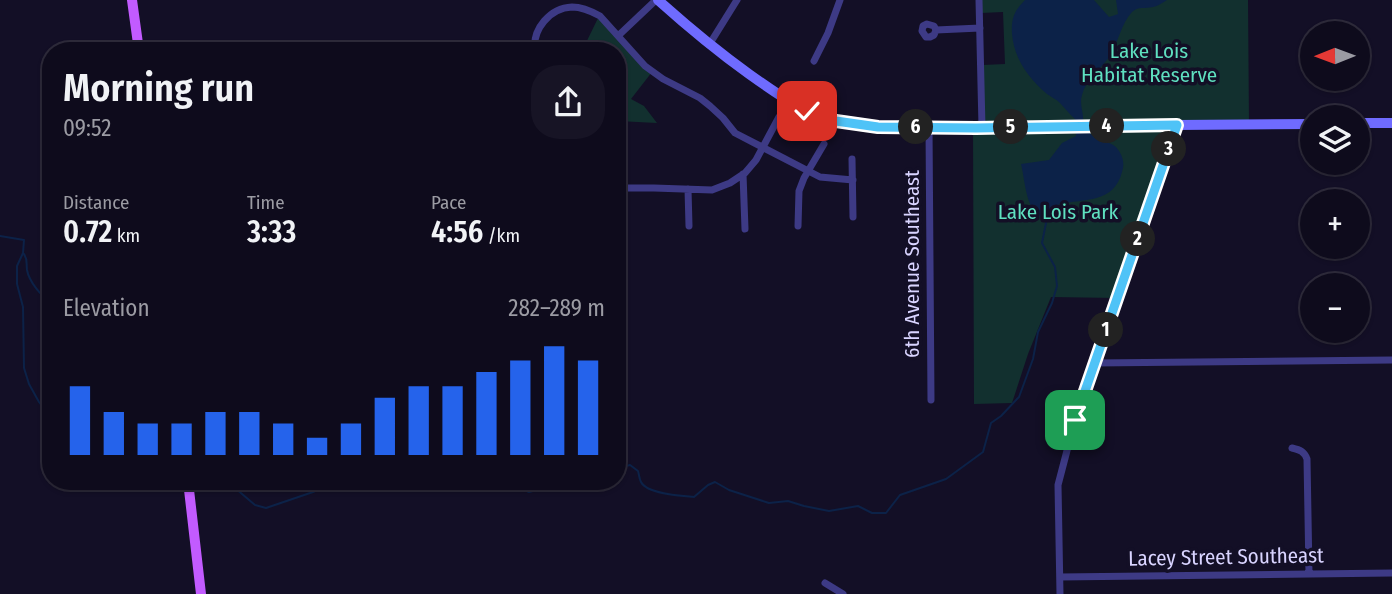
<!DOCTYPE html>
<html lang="en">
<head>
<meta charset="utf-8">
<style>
	body { margin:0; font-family:"Fira Sans Condensed",sans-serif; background:#171425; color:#f1f3f6; height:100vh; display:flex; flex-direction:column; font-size:26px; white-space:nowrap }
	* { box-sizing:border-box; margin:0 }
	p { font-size:23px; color:#9b9ba3 }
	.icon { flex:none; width:38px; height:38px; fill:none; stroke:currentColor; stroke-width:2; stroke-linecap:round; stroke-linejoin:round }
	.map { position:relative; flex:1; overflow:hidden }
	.sheet { position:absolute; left:42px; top:42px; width:584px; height:448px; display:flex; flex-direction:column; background:#0e0b1c; border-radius:28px; box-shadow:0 2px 5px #0004,0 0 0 2px #2e2b3b }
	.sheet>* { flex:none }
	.needle { width:46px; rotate:269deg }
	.buttons { position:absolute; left:1300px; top:21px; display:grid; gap:14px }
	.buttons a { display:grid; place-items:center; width:70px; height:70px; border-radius:50%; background:#0e0b1c; box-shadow:0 2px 5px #0004,0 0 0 2px #2e2b3b; font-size:35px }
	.pin { position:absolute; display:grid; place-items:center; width:60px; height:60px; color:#fff; margin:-30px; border-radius:14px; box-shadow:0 4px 10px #0006 }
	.km { position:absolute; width:35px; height:35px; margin:-18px; border-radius:50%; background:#222; color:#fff; font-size:19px; line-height:35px; text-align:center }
	.round { display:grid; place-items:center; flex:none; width:74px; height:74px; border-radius:28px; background:#171425 }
	.summary { display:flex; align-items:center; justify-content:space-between; height:119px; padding:0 21px }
	h1 { font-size:38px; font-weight:600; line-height:52px }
	.figures { display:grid; grid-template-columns:repeat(3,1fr); gap:10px; height:119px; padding:7px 21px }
	.figures div { display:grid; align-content:center }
	.figures b { font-size:30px; font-weight:600 }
	.figures small { font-size:19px; font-weight:400 }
	.figures p { font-size:19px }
	.chart { height:196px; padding:14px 21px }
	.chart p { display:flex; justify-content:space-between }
	.chart svg { width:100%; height:126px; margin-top:7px; stroke:#2563eb; stroke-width:6 }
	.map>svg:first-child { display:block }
	.green { fill:#12302f }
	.water { fill:#0c2248 }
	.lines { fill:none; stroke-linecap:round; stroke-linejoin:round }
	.stream { stroke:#0c2248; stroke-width:2 }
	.minor { stroke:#3d3a85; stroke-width:7 }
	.secondary { stroke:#6f6bff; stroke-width:10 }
	.primary { stroke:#c25bff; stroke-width:10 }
	.route-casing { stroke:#fff; stroke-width:14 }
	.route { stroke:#4fc3f7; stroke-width:9 }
	.labels { text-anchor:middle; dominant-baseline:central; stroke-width:7; stroke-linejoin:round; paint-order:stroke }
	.park-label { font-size:21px; fill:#5fe0c0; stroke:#130f26 }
	.street-label { font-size:21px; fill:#d9d4ff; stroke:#130f26 }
</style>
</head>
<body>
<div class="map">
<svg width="1392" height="594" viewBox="0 0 1392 594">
	<rect width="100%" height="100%" fill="#130f26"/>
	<path class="green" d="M981,0H1248L1249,124L1178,125L1117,298L1051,297L1028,354L1012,403L974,404L973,128L984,125L983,65L1005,64L1003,12L981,13Z
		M599,16L652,72L631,99L644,106L657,123L618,121V51H582Z"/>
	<path class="water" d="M1025,0H1094L1109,17L1118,14L1116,0H1167C1162,3 1158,6 1153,7C1145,9 1138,6 1132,12C1121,24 1118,43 1110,56C1101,69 1086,79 1082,95C1079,105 1084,112 1083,122C1085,126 1088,132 1092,135C1099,141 1109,141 1116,147C1123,155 1125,163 1122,172C1114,203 1085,199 1059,204L1047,220C1025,213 1026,184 1021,164L1049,160L1062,143L1076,136L1075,119C1069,114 1065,108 1060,103C1056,99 1051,97 1047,94C1028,78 1014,58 1012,34C1011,19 1014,11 1025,0Z"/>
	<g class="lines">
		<path class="stream" d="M0,236L24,240L23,253L17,266V284L23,307L24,368L29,384L39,402L51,418
			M24,254C28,260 26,263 27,270C29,281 41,297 51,301
			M618,468L630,465L638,471C639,474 639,478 641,482C647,494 681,496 694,497L708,485L715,482L729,490L769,503L788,501L804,506L829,511L858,506L872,513H886L900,495L946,479L983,452L991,423L1001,416L1019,397L1033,359L1038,332L1052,303L1057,286L1055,267L1042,243L1047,218
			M219,481L235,488L255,505L266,508L313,492L329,484L344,485L358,481
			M500,481L511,483L529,492L544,488L553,481"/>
		<path class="minor" d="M979,0L982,127
			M936,30L934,26L927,24L923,26L922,31L926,37H930L934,35L936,30L980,28
			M619,35L656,0
			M709,45L737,0
			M535,51C532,29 550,8 572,7C582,7 591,11 600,16L645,66L663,79L700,98L710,106L723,118L735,133L820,177L853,180
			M814,61L828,33L840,0
			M929,127L931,400
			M852,159L853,217
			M743,174L745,229
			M618,188H654L712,190L730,183L745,173L756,160L779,117
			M688,189L689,226
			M798,226L799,191L804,178L824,144
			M1094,363L1392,360
			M1292,448C1300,450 1304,451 1307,459L1309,573
			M1060,577L1392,573
			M825,583L843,594
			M1060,594L1058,485L1075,420L1177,125"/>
		<path class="secondary" d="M658,0C687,26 717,51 749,74C777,94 805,114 838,122C868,129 899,127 929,127L1312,124
			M1358,123H1392"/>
		<path class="primary" d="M132,0L139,51
			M188,481L201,594"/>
	</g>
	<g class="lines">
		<defs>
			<path id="route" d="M807,111L836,121L878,127L976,128L1177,125L1075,420"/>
		</defs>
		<use href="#route" class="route-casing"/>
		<use href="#route" class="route"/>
	</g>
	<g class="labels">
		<g class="park-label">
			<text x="1149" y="51">Lake Lois<tspan x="1149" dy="24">Habitat Reserve</tspan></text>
			<text x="1058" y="212">Lake Lois Park</text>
		</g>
		<g class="street-label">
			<text transform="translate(912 264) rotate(-90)">6th Avenue Southeast</text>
			<text transform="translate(1226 557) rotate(-1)">Lacey Street Southeast</text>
		</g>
	</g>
</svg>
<div class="buttons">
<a><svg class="needle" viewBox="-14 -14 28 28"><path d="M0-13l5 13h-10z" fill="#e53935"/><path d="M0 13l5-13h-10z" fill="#9b9ba3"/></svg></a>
<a><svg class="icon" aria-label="layers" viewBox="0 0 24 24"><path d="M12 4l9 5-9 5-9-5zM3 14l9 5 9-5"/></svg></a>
<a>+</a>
<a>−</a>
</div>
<div class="pin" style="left:1075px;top:420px;background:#1e9e55"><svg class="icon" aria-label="arrive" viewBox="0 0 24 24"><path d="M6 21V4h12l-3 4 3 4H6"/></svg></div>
<div class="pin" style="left:807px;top:111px;background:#d93025"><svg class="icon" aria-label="check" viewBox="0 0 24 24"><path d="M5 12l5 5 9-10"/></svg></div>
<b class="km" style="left:1106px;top:330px">1</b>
<b class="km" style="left:1138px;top:239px">2</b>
<b class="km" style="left:1169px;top:149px">3</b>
<b class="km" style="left:1107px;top:126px">4</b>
<b class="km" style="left:1011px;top:127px">5</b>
<b class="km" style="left:916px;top:127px">6</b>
<section class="sheet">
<div class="summary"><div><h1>Morning run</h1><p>09:52</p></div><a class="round"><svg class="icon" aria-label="share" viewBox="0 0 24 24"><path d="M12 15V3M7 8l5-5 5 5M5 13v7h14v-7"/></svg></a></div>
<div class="figures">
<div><p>Distance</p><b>0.72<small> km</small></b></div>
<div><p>Time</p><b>3:33</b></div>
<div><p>Pace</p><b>4:56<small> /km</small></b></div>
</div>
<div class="chart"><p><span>Elevation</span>282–289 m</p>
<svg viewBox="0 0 160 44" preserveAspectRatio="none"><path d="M5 44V20M15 44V29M25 44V33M35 44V33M45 44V29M55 44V29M65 44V33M75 44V38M85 44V33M95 44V24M105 44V20M115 44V20M125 44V15M135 44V11M145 44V6M155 44V11"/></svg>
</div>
</section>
</div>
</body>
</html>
